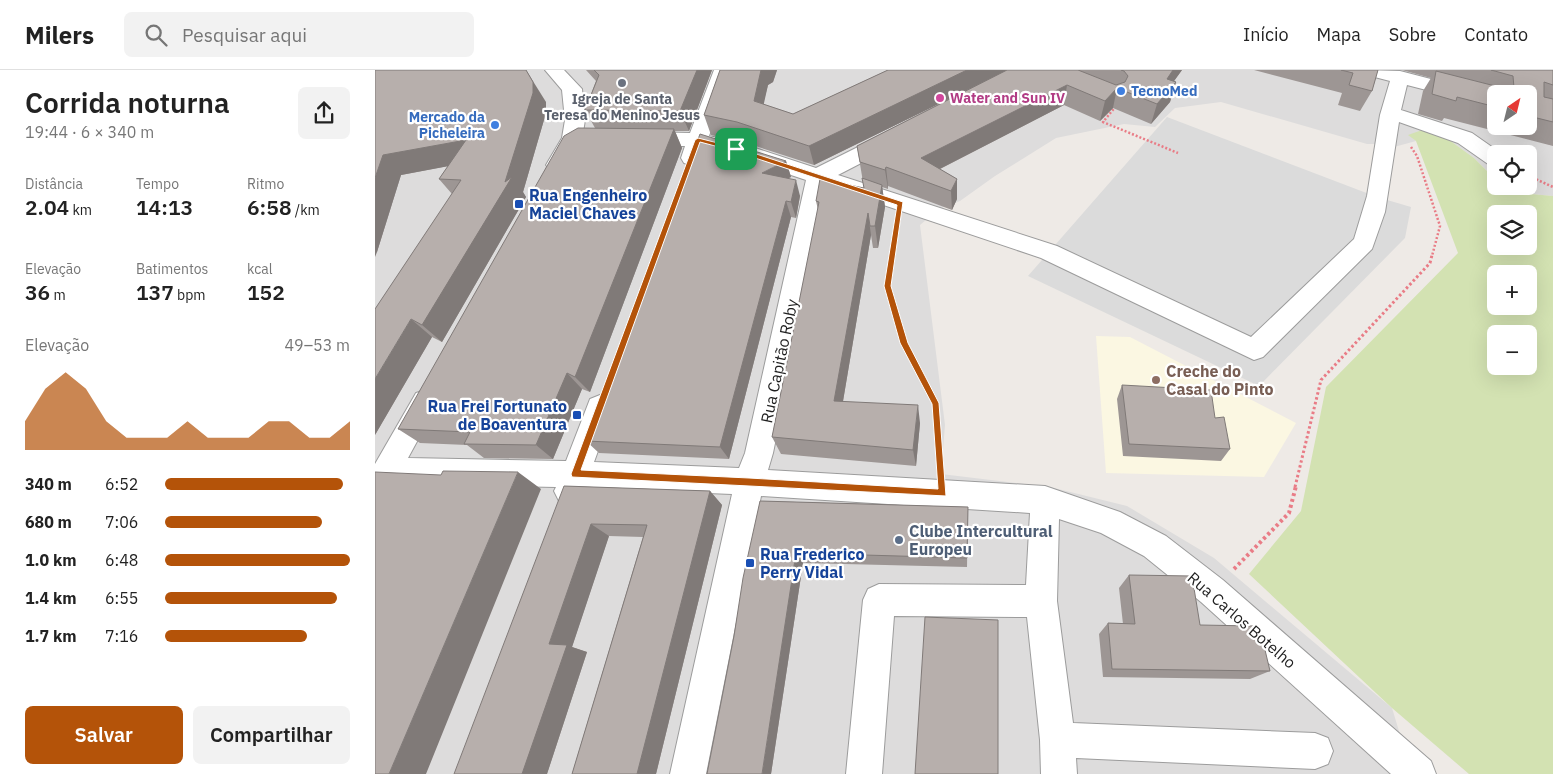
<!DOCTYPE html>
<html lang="pt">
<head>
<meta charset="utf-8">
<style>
	body { margin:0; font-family:"IBM Plex Sans",sans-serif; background:#f2f2f2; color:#222; height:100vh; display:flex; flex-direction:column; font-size:19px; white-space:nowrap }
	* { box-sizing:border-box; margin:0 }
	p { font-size:16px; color:#767676 }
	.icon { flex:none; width:28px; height:28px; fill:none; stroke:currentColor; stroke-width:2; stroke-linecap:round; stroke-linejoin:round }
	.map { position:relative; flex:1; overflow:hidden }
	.sheet { display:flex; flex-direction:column; background:#fff; width:375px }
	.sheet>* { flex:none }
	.needle { width:32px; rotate:35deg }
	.tools { position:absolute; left:1112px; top:15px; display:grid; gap:10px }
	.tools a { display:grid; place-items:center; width:50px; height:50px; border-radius:8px; background:#fff; box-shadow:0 5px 20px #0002; font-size:25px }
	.pin { position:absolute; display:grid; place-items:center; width:42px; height:42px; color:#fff; margin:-21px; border-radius:10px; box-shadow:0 2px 8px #0006 }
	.round { display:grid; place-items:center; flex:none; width:52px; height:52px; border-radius:8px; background:#f2f2f2 }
	.summary { display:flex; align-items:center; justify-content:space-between; height:85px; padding:0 25px }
	h1 { font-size:28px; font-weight:600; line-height:38px }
	.metrics { display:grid; grid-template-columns:repeat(3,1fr); gap:8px; height:85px; padding:5px 25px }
	.metrics div { display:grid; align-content:center }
	.metrics b { font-size:21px; font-weight:600 }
	.metrics small { font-size:14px; font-weight:400 }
	.metrics p { font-size:14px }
	.chart { height:140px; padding:10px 25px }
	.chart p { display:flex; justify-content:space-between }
	.chart svg { width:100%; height:90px; margin-top:5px; fill:#b45309; opacity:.7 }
	.cta { display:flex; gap:10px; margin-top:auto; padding:10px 25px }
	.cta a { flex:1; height:58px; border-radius:8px; background:#b45309; color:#fff; font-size:20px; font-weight:600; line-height:58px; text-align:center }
	.cta a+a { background:#f2f2f2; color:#222 }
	ul { padding:0 25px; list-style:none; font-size:16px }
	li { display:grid; grid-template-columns:80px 60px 1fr; align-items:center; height:38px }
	li i { height:12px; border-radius:6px; background:#b45309 }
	header { display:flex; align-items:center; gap:30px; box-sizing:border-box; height:70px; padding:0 25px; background:#fff; border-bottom:1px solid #e0e0e0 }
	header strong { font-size:24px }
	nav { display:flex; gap:28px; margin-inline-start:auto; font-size:18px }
	.search { width:350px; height:45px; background:#f2f2f2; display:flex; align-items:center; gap:12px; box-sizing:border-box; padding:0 18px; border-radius:8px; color:#767676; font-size:19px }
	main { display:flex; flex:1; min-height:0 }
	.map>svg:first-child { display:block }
	.residential { fill:#dddcdc; fill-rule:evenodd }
	.education { fill:#fbf7e2 }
	.grass { fill:#d3e2b2; fill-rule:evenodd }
	.parking { fill:#dbdbdb }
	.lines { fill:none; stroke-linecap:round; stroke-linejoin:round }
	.minor-casing { stroke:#9c9c9c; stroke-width:2 }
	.path-far2 { stroke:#e97c86; stroke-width:2.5; stroke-dasharray:2 2; stroke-linecap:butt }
	.path-far1 { stroke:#e97c86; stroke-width:3; stroke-dasharray:2.5 2.5; stroke-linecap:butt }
	.path { stroke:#e97c86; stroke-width:4; stroke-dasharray:3 3; stroke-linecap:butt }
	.minor { fill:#fff; fill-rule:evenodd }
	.wall { fill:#9d9694; fill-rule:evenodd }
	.shaded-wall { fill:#807a78 }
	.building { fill:#b7afac; stroke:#807a78 }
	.route { fill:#b45309; stroke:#fff; fill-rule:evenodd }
	.worship-dot { fill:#6b7280; stroke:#fff; stroke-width:2 }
	.shop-dot { fill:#3f7fe0; stroke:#fff; stroke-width:2 }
	.hotel-dot { fill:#d1479c; stroke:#fff; stroke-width:2 }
	.transit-dot { fill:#1a4fb4; stroke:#fff; stroke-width:2 }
	.education-dot { fill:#8d6e63; stroke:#fff; stroke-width:2 }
	.service-dot { fill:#5c6f8a; stroke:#fff; stroke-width:2 }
	.labels { text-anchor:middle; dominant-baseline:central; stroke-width:4.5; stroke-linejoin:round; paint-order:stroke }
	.far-shop-label { font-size:14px; font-weight:bold; fill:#366cbe; stroke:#fff; text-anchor:start }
	.far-hotel-label { font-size:14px; font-weight:bold; fill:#b23c85; stroke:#fff; text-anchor:start }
	.far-worship-label { font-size:14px; font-weight:bold; fill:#5b616d; stroke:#fff }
	.transit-label { font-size:16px; font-weight:bold; fill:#164399; stroke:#fff; text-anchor:start }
	.street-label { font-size:16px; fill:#1f1f1f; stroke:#fff }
	.education-label { font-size:16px; font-weight:bold; fill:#785e54; stroke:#fff; text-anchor:start }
	.service-label { font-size:16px; font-weight:bold; fill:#4e5e75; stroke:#fff; text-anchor:start }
</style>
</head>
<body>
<header>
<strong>Milers</strong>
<div class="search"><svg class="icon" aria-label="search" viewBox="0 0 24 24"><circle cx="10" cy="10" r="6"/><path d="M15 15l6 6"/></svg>Pesquisar aqui</div>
<nav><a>Início</a><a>Mapa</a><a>Sobre</a><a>Contato</a></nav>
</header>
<main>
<section class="sheet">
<div class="summary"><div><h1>Corrida noturna</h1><p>19:44 · 6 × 340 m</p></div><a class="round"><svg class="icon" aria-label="share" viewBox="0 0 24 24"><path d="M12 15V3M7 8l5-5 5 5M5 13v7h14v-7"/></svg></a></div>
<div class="metrics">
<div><p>Distância</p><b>2.04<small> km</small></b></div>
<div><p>Tempo</p><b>14:13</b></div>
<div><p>Ritmo</p><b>6:58<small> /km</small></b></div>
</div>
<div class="metrics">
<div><p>Elevação</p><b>36<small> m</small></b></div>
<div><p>Batimentos</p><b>137<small> bpm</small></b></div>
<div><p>kcal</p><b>152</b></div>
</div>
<div class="chart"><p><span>Elevação</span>49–53 m</p>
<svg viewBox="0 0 160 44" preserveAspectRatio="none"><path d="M0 44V30L10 14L20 6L30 14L40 30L50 38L60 38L70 38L80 30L90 38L100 38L110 38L120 30L130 30L140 38L150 38L160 30V44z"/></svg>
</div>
<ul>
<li><b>340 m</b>6:52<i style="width:96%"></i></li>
<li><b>680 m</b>7:06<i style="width:85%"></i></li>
<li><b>1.0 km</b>6:48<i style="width:100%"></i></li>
<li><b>1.4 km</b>6:55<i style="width:93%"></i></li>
<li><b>1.7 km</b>7:16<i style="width:77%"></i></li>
</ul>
<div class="cta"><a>Salvar</a><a>Compartilhar</a></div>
</section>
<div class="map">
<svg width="1178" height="704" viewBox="0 0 1178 704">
	<rect width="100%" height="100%" fill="#eeeae6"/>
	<path class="residential" d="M0,0H1178V126L1156,124L1131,116H1154V84H1121V110L1099,88L1066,64L1034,65L1041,71L1019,77L1007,74H992L846,32L800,38L780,57L749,54L681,68L620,106L585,131L564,139L545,155L570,355L566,404L675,417L752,436L839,488L1017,638L1037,704H0ZM1121,24H1154V56H1121Z"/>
	<path class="education" d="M721,266L755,267L921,353L889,407L731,403Z"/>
	<path class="grass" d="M1047,60L1066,64L1099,88L1121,110V116H1131L1156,124L1178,126V704H1094L1017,638L874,504L926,441L951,317L1083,183L1041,71L1033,65ZM1121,144H1154V176H1121ZM1121,204H1154V236H1121ZM1121,264H1154V296H1121Z"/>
	<path class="parking" d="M792,47L1002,127L1036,137L1030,168L884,316L653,206Z"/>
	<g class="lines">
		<defs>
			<path id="minor" d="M170,0H189L207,19L210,50L207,68L189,100L182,102L175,100L171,95L187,68L190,50L187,20Z
				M339,0H357L334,66L368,74L441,98L509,64L516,62L523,64L526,69L523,74L463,105L682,176L876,267L979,169L992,126L1005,45L1015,11L988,4L986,0L1025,1L1121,26V38L1032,15L1026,40L1097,63L1127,84H1121V96L1113,94L1083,73L1024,52L1010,142L997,179L888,287L879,290L666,188L452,116L398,383L393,400L670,416L745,442L791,466L848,510L1056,691L1061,704H1016L826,532L769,486L726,463L684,449L682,531L698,653L940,663L953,668L958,681L953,694L940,699L701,688L702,704H666L665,670L652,547L519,546L507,704H471L488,530L493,519L504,514L651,515L655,443L386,426L331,704H295L357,424L210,418L204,431L194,434L184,431L179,421L181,417L19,414L10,431L0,434V394L41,323L51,320L61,323L64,331L33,388L191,391L215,329L225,325L235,329L239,337L219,392L364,398L370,383L431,110L356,85L330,78L323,93L316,95L309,93L306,88L310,76H266L259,74L256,69L259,64L266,62L315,63Z"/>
		</defs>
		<use href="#minor" class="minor-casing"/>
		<path class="path-far2" d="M741,36L728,52L803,83
			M1036,77L1042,86L1065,156L1057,186
			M1154,106L1178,117
			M517,186L522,155"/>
		<path class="path-far1" d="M517,185L512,216L529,273L561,333L566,396
			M920,417L946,310L1055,193L1057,185"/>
		<path class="path" d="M859,499L914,443L921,416"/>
		<use href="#minor" class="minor"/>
	</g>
	<path class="wall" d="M0,0L171,32V43L148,122L151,127L67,272L57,267L0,365L77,124L64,109L73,96L26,105L2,182Z
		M211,0H337L314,61H300L307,78L215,322L207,319L178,389L109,388L92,375L45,373L23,359L220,58L210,40L221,11Z
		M345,0H402L398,12L393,15L388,34L418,44L513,0H807L799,11L801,12L795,32L776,54L738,38L725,51L689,35L565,99L582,109V129L577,140L513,116V119L507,117L510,137L503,178H498L496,165L468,331L545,353L541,396L406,384L397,367L443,140L441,131L489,118L482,76L588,22L439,95L368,72L336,65L329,45Z
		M879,0H1003L997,21L985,41L963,35L967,23Z
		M1027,0H1178V76L1069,48L1067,51L1043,44L1048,21L1056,8ZM1121,24H1154V56H1121Z
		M411,91L416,107L413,108L425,126L421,148L416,147L354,389L224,383L211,371Z
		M747,315L840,348L855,379L846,391L748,386L742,329Z
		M189,416L335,421L347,435L281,704H197L268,467L234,466L197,577L212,582L172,704Z
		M385,431L593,437L592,497L428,493L396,704Z
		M754,505L825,555L895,601L875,609L728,607L724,564L733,553L748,554L744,518Z"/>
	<path class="shaded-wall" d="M151,0L171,32V43L148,122L151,127L67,272L47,255L130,112Z
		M322,0H337L314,61L305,41Z
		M386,0H402L398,12L393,15L385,51L379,31Z
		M592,0H633L439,95L434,76Z
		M798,0H807L786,29L801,12L795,32L776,54L782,34L792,9Z
		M692,15L689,35L547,108L546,88Z
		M742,18L738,38L725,51L730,31Z
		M299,59L307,78L215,322L200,307Z
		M91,70L106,90L26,105L2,182L0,187V108L8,85Z
		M411,91L416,107L392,119L387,103Z
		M511,97L513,116V119L510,100Z
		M582,109V129L577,140L576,121Z
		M421,110L425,126L421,148L416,132Z
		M507,115L510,137L503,178L500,156Z
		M411,131L416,147L354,389L345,377Z
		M493,143L496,165L465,349L459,331Z
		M36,249L57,267L0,365V309Z
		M192,303L207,319L178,389L161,375Z
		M543,335L545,353L541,396L538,380Z
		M143,402L166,419L51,704H14Z
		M335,421L347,435L281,704H262Z
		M216,454L234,466L197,577L212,582L172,704H147L174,574Z
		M421,483L428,493L396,704H387Z"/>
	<path class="building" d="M0,0H151L158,12V23L130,112L137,107L47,255L36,249L0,309V239L86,110L64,109L91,70L8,85L0,108Z
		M219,0H322L305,41L210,40L224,5Z
		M345,0H386L379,31L418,44L513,0H592L434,76L362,52L329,45Z
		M632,0H703L741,15L750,12L753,6L749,1L746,0H798L792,9L801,12L782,34L742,18L730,31L692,15L546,88L582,109L576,121L511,97L510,100L485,92L482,76Z
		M966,0H1003L997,21L974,15L978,3Z
		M1116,0H1178V15L1169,12V27L1178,29V52L1154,46V24H1121V37L1082,27L1081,31L1057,24L1061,1L1136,20L1139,18L1138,6Z
		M203,58L299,59L200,307L192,303L161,375L89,374L95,362L23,359L189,66Z
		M325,64L411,91L387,103L421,110L416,132L411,131L345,377L211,371Z
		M487,108L507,115L500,156H495L493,143L459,331L543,335L538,380L397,367L444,132L441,131L445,109L489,118Z
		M747,315L836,320L840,348L849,347L855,379L754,374Z
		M68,401L143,402L14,704H0V402L66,405Z
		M189,416L335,421L262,704H197L272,455L216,454L174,574L192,575L147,704H79Z
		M385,431L593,437L592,488L421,483L387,704H332L359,566L368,508Z
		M754,505L817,506L825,555L879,556L886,563L895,601L737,599L733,553L760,554Z
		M550,547L623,550V704H540Z"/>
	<path class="route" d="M323,68L363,78L528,132L516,216L533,273L564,333L571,426L197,407L196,404L320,70ZM325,72L359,81L522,135L509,216L525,273L557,334L563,419L374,408L206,400Z"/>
	<circle class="worship-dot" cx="247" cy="13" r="5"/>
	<g class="shop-dot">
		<circle cx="746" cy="21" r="5"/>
		<circle cx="120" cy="55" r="5"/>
	</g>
	<circle class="hotel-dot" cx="565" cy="28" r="5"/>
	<g class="transit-dot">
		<rect x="139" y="129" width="10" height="10" rx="2.5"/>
		<rect x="197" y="340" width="10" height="10" rx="2.5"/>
		<rect x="370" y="488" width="10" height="10" rx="2.5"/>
	</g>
	<circle class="education-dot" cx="781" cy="310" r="5"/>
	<circle class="service-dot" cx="524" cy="470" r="5"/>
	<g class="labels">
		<g class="far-shop-label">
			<text x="756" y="21">TecnoMed</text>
			<text x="110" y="47" text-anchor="end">Mercado da<tspan x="110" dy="16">Picheleira</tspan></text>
		</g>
		<g class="far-hotel-label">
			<text x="575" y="28">Water and Sun IV</text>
		</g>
		<g class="far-worship-label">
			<text x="247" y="29">Igreja de Santa<tspan x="247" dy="16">Teresa do Menino Jesus</tspan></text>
		</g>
		<g class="transit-label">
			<text x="154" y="125">Rua Engenheiro<tspan x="154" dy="18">Maciel Chaves</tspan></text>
			<text x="192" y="336" text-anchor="end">Rua Frei Fortunato<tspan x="192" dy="18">de Boaventura</tspan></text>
			<text x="385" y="484">Rua Frederico<tspan x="385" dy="18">Perry Vidal</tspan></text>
		</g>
		<g class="street-label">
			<text transform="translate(404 291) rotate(-78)">Rua Capitão Roby</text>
			<text transform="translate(867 550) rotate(41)">Rua Carlos Botelho</text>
		</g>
		<g class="education-label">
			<text x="791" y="301">Creche do<tspan x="791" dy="18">Casal do Pinto</tspan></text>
		</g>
		<g class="service-label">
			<text x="534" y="461">Clube Intercultural<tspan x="534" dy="18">Europeu</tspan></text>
		</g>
	</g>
</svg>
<div class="tools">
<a><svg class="needle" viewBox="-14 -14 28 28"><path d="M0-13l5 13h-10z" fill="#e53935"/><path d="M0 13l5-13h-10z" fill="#767676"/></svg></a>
<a><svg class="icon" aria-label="locate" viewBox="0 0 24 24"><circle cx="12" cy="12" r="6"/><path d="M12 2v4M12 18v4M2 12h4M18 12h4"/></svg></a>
<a><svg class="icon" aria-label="layers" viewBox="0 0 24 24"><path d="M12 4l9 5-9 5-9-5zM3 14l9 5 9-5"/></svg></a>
<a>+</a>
<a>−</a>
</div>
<div class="pin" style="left:361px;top:79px;background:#1e9e55"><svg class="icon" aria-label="arrive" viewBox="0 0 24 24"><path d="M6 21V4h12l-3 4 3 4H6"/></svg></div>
</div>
</main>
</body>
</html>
